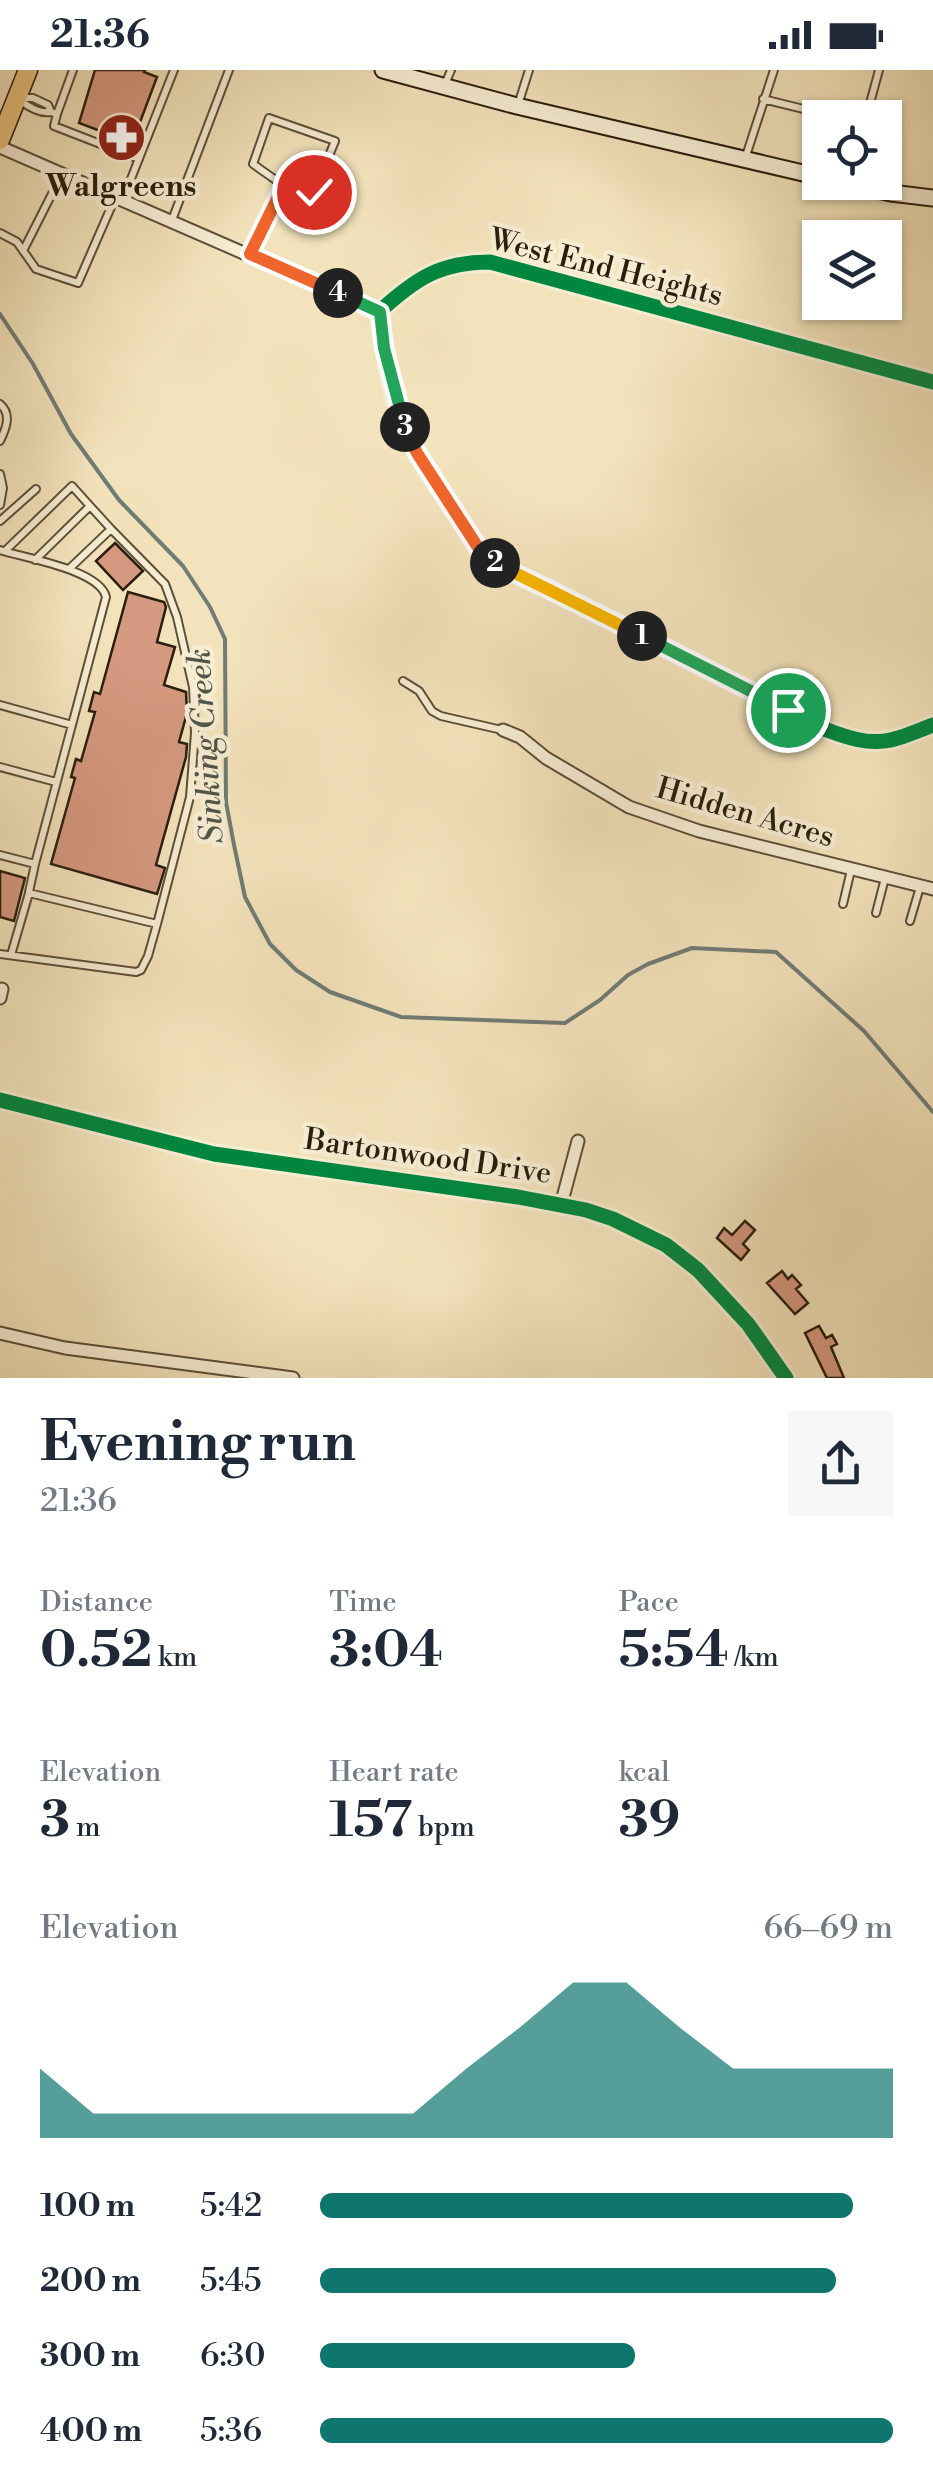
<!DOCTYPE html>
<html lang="en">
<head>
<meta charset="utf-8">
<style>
	body { margin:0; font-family:"Libre Bodoni",serif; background:#f6f6f7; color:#1f2937; height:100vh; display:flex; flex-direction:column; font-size:38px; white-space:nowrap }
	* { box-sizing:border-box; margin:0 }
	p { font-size:32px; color:#747a83 }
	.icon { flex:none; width:55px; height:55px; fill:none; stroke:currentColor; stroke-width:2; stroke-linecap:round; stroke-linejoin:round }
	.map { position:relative; height:1308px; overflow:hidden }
	.panel { display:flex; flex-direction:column; background:#fff; flex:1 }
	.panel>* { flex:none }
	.controls { position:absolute; left:802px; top:30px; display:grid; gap:20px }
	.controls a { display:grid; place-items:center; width:100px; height:100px; border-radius:0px; background:#fff; box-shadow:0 2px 8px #0004; font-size:50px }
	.pin { position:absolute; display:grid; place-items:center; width:85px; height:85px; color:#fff; margin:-42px; border:5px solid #fff; border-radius:50%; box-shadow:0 2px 10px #0007 }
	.km { position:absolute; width:50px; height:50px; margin:-25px; border-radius:50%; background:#222; color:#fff; font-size:28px; line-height:50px; text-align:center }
	.round { display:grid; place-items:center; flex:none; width:105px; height:105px; border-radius:0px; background:#f6f6f7 }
	.summary { display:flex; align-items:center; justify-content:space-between; height:170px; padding:0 40px }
	h1 { font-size:55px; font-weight:700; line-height:75px }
	.stats { display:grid; grid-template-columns:repeat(3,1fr); gap:15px; height:170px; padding:10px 40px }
	.stats div { display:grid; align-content:center }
	.stats b { font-size:50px; font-weight:700 }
	.stats small { font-size:28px; font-weight:400 }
	.stats p { font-size:28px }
	.chart { height:280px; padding:20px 40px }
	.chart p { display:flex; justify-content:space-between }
	.chart svg { width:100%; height:180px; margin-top:10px; fill:#0f766e; opacity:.7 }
	ul { padding:0 40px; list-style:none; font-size:32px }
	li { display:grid; grid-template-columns:160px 120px 1fr; align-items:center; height:75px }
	li i { height:25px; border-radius:12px; background:#0f766e }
	.status { display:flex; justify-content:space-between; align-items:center; height:70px; padding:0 50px; background:#fff; direction:ltr }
	.status svg { height:28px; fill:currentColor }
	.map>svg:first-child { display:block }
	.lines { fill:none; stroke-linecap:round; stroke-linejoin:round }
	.stream { stroke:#707c74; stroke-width:4 }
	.building { fill:#d59880; stroke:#291d0c; stroke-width:2.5 }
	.lane-casing { stroke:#5c4e38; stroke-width:10 }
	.street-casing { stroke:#5c4e38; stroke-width:15 }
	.secondary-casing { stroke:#291d0c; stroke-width:19 }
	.primary-casing { stroke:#291d0c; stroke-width:21 }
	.lane { stroke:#f7edd3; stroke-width:6 }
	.street { stroke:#f7edd3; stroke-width:11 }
	.secondary { stroke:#f7edd3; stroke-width:15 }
	.primary { stroke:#eac27e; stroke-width:18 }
	.cycleway-casing { stroke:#f7edd3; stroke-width:21 }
	.cycleway { stroke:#00873e; stroke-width:15 }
	.split-1-casing { stroke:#fff; stroke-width:20 }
	.split-2-casing { stroke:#fff; stroke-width:20 }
	.split-3-casing { stroke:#fff; stroke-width:20 }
	.split-4-casing { stroke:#fff; stroke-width:20 }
	.split-5-casing { stroke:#fff; stroke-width:20 }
	.split-6-casing { stroke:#fff; stroke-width:20 }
	.split-1 { stroke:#22a559; stroke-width:12 }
	.split-2 { stroke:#f5b400; stroke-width:12 }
	.split-3 { stroke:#f0652b; stroke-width:12 }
	.split-4 { stroke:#22a559; stroke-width:12 }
	.split-5 { stroke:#f0652b; stroke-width:12 }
	.split-6 { stroke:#f5b400; stroke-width:12 }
	.labels { text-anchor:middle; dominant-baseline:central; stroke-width:9; stroke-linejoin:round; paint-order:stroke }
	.poi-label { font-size:30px; font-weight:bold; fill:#291d0c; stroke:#f7edd3 }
	.street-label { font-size:30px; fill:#291d0c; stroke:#f7edd3 }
	.water-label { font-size:32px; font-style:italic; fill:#525549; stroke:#f7edd3 }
</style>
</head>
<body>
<div class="status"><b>21:36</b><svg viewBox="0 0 49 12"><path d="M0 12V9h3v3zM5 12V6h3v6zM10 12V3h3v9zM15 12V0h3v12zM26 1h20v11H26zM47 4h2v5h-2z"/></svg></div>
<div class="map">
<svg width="933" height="1308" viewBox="0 0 933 1308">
	<rect width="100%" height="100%" fill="#f3e3bc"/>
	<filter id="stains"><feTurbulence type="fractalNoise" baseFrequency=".002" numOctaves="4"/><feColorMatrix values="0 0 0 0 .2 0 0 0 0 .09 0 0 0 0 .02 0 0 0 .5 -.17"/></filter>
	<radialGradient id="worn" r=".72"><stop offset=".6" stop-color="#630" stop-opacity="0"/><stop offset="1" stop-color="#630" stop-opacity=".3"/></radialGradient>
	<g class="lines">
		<path class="stream" d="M0,244L33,294L71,364L119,430L183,496L210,537L225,569L226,732L234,775L245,827L270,874L296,900L330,922L401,947L565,953L600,930L628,905L648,894L692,878L776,882L864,961L933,1042"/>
	</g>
	<path class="building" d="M95,0H145L144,2L157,7L131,76L124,73L123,76L109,70L111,65L79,53Z
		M115,473L143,501L123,520L96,491Z
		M128,522L164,532L166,537L157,572L175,577L164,615L186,622L187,643L179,672L187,674L186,687L156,795L165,798L157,824L51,794L75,708L71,707L76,689L81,691L95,642L89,641L94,622L100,624Z
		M0,801L25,808L14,851L0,847Z
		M745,1151L755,1160L743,1174L749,1180L741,1190L717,1168L724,1158L732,1165Z
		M782,1201L788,1209L792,1205L801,1215L796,1219L808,1233L795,1244L767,1213Z
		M819,1256L826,1268L832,1265L837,1274L831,1277L844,1308H827L805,1263Z"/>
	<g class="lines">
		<defs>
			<path id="lane" d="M444,17L451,0
				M18,28H33L48,35L51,42L57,44L54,56L139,89
				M763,29L840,48
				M21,31C30,38 40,44 51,42
				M518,35L529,0
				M57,44L73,0
				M866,48L879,0
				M745,89L774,0
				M123,129L174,0
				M172,150L229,0
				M0,163L17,172L36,199L78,213L115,128
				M23,181L62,104
				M250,184L281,123L294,117L314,122L335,71L269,48L253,94L277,111L281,123
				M0,334C12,344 6,359 0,371
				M0,404L3,418L0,435
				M0,451L36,419
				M111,459L165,514L177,547L193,617L195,663L190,727L157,854
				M0,480C25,488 100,500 106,527L35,794L0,785
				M5,481L72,416L90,436
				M35,490L90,436L111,459L69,499
				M403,611L419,621L432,641L441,646L502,660
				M0,635L72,655
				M0,697L56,712
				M29,822L35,794
				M843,834L851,800
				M876,843L885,808
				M910,851L920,817
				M0,884L136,902L141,900L148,886L157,854L29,823L11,885"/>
			<path id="street" d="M0,77L379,242
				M933,312L490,192C440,192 415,209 379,242C386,289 393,342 418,384C437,417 461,449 481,482L495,494L517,505L554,521L827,660C875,678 886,674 933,655
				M503,660L520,667L546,688L629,737L699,761L933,819
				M0,928L2,919
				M0,1030L214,1084L518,1127L586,1140L613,1149L666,1175L698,1200L748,1254L786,1308
				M561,1135L578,1071
				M0,1263L65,1278L293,1308"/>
			<path id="secondary" d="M383,0L517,36L820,107
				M840,112L891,123L933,128"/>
			<path id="primary" d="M0,70L28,0"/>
		</defs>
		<use href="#lane" class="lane-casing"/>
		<use href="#street" class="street-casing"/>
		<use href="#secondary" class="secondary-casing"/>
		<use href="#primary" class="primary-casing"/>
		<use href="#lane" class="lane"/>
		<use href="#street" class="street"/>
		<use href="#secondary" class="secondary"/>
		<use href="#primary" class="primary"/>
		<defs>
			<path id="cycleway" d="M933,312L490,192C440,192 415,209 379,242C386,289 393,342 418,384C437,417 461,449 481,482L495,494L517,505L554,521L827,660C875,678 886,674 933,655
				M0,1030L214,1084L518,1127L586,1140L613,1149L666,1175L698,1200L748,1254L786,1308"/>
		</defs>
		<use href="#cycleway" class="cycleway-casing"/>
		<use href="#cycleway" class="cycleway"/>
	</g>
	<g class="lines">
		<defs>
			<path id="split-1" d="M642,566L788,640"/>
			<path id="split-2" d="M495,493L642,566"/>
			<path id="split-3" d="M405,357L417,383L481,482L495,493"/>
			<path id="split-4" d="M338,223L380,242L384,278L405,357"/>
			<path id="split-5" d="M280,123L250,184L338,223"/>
			<path id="split-6" d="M280,123L294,117L314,122"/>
		</defs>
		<use href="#split-1" class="split-1-casing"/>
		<use href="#split-2" class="split-2-casing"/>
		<use href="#split-3" class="split-3-casing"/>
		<use href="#split-4" class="split-4-casing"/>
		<use href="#split-5" class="split-5-casing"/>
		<use href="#split-6" class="split-6-casing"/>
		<use href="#split-1" class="split-1"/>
		<use href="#split-2" class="split-2"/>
		<use href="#split-3" class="split-3"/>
		<use href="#split-4" class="split-4"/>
		<use href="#split-5" class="split-5"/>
		<use href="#split-6" class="split-6"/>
	</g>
	<defs>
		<symbol id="pharmacy-disc" viewBox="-11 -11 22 22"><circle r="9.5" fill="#8f2418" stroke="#f7edd3"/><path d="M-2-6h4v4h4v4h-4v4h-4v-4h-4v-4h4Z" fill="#fff"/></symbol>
	</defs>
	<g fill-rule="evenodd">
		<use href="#pharmacy-disc" x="94" y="40" width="55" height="55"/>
	</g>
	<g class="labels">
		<g class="poi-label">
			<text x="121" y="117">Walgreens</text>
		</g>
		<g class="street-label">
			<text transform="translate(606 198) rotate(14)">West End Heights</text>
			<text transform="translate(745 743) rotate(16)">Hidden Acres</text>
			<text transform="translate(428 1087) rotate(8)">Bartonwood Drive</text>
		</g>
		<g class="water-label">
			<text transform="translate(206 676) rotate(-94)">Sinking Creek</text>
		</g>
	</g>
	<rect width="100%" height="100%" filter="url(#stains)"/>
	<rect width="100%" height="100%" fill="url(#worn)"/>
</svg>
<div class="controls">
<a><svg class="icon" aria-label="locate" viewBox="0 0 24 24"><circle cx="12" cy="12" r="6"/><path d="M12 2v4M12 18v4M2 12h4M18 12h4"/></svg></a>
<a><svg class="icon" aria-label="layers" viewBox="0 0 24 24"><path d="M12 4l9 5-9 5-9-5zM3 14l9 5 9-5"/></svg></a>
</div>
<div class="pin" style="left:788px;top:640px;background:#1e9e55"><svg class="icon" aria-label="arrive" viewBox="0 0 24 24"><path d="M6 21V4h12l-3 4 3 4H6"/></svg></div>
<div class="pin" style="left:314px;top:122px;background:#d93025"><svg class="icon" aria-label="check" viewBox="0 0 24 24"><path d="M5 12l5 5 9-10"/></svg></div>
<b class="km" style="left:642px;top:566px">1</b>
<b class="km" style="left:495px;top:493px">2</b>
<b class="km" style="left:405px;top:357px">3</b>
<b class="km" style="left:338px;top:223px">4</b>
</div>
<section class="panel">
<div class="summary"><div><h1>Evening run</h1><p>21:36</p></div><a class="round"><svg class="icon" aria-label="share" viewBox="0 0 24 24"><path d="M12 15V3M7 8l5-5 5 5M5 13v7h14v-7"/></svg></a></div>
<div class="stats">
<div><p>Distance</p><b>0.52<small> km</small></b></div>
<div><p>Time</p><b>3:04</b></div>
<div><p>Pace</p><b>5:54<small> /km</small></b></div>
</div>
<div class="stats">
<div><p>Elevation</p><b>3<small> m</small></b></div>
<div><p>Heart rate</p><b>157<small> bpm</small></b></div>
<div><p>kcal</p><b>39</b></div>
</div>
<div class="chart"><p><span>Elevation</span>66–69 m</p>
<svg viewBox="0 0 160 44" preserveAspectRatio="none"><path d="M0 44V27L10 38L20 38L30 38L40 38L50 38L60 38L70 38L80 27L90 17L100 6L110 6L120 17L130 27L140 27L150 27L160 27V44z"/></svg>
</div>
<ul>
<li><b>100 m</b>5:42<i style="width:93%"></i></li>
<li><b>200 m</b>5:45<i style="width:90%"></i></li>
<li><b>300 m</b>6:30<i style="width:55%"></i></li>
<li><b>400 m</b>5:36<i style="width:100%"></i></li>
</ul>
</section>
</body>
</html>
